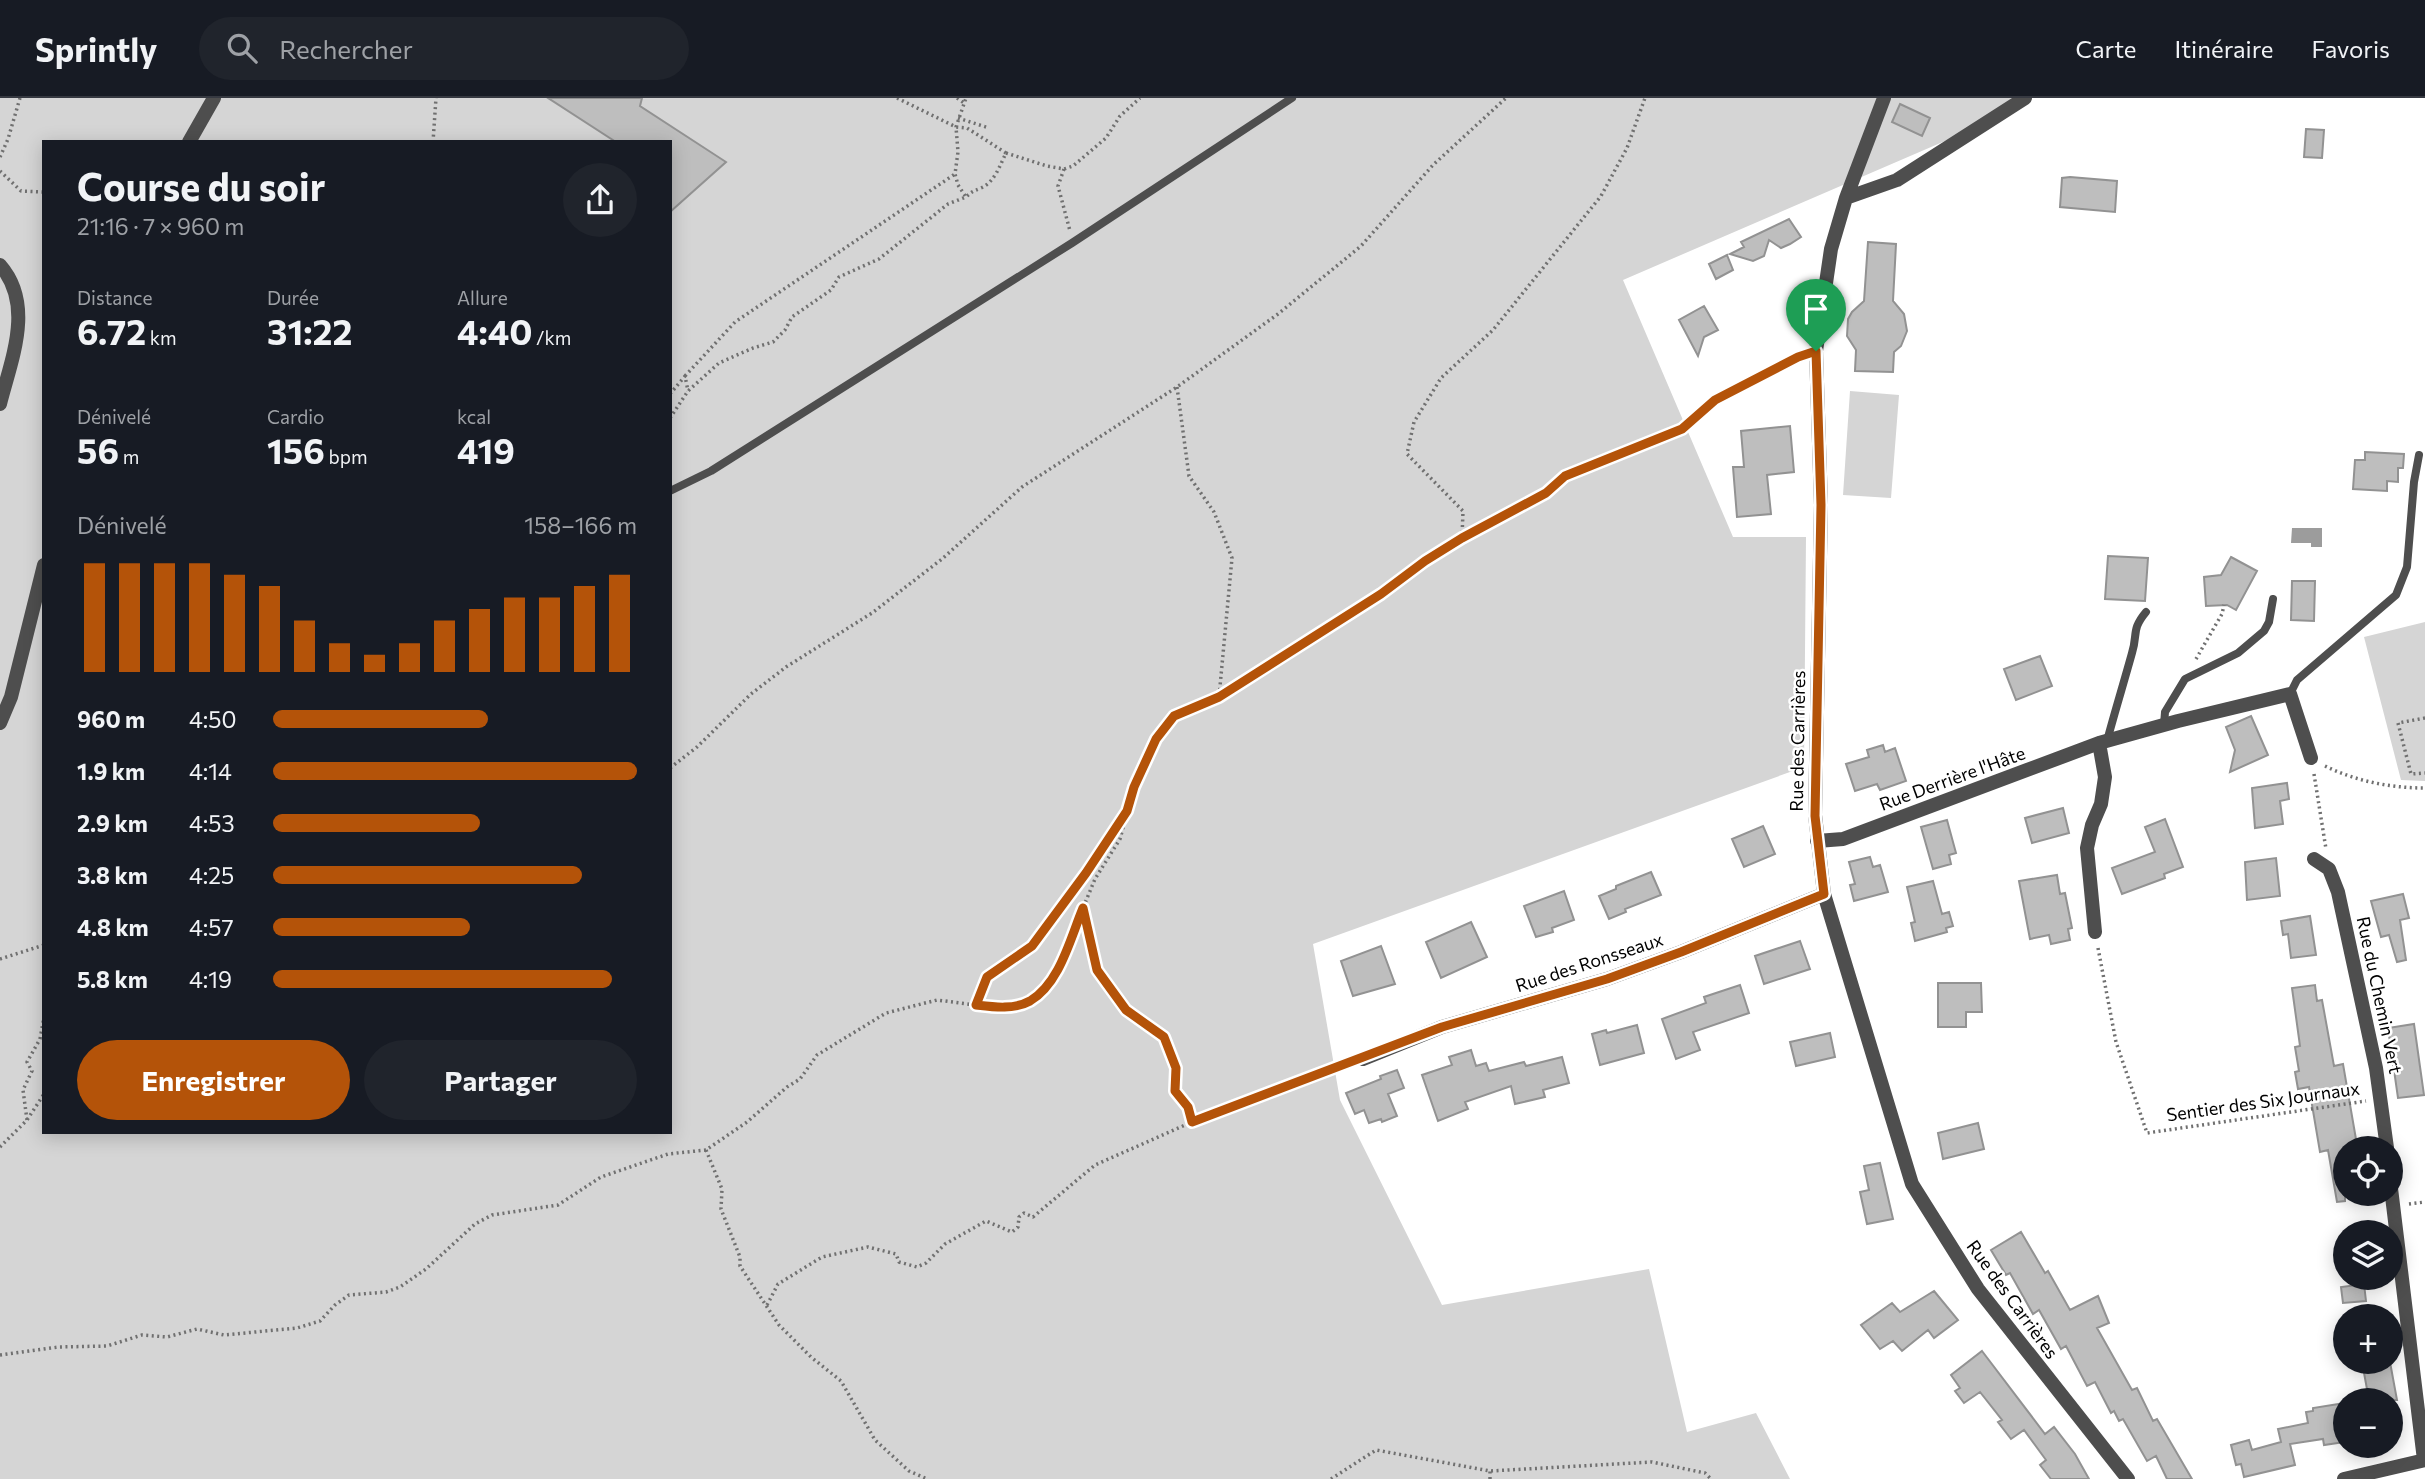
<!DOCTYPE html>
<html lang="fr">
<head>
<meta charset="utf-8">
<style>
	body { margin:0; font-family:Commissioner,sans-serif; background:#20242c; color:#f1f3f6; height:100vh; display:flex; flex-direction:column; font-size:26px; white-space:nowrap }
	* { box-sizing:border-box; margin:0 }
	p { font-size:23px; color:#9ea1a6 }
	.icon { flex:none; width:38px; height:38px; fill:none; stroke:currentColor; stroke-width:2; stroke-linecap:round; stroke-linejoin:round }
	.map { position:relative; flex:1; overflow:hidden }
	.panel { position:absolute; left:42px; top:42px; width:630px; height:994px; display:flex; flex-direction:column; background:#171b24; border-radius:0px; box-shadow:0 4px 18px #0003 }
	.panel>* { flex:none }
	.controls { position:absolute; left:2333px; top:1038px; display:grid; gap:14px }
	.controls a { display:grid; place-items:center; width:70px; height:70px; border-radius:50%; background:#171b24; box-shadow:0 4px 18px #0003; font-size:35px }
	.pin { position:absolute; display:grid; place-items:center; width:60px; height:60px; color:#fff; margin:-72px -30px; border-radius:50% 50% 50% 0; rotate:-45deg; box-shadow:0 0 7px #0007 }
	.pin .icon { rotate:45deg }
	.round { display:grid; place-items:center; flex:none; width:74px; height:74px; border-radius:37px; background:#20242c }
	.summary { display:flex; align-items:center; justify-content:space-between; height:119px; padding:0 35px }
	h1 { font-size:38px; font-weight:700; line-height:52px }
	.metrics { display:grid; grid-template-columns:repeat(3,1fr); gap:10px; height:119px; padding:7px 35px }
	.metrics div { display:grid; align-content:center }
	.metrics b { font-size:35px; font-weight:700 }
	.metrics small { font-size:19px; font-weight:400 }
	.metrics p { font-size:19px }
	.chart { height:196px; padding:14px 35px }
	.chart p { display:flex; justify-content:space-between }
	.chart svg { width:100%; height:126px; margin-top:7px; stroke:#b45309; stroke-width:6 }
	.primary-button { display:flex; gap:14px; margin-top:auto; padding:14px 35px }
	.primary-button a { flex:1; height:80px; border-radius:42px; background:#b45309; color:#fff; font-size:28px; font-weight:700; line-height:80px; text-align:center }
	.primary-button a+a { background:#20242c; color:#f1f3f6 }
	ul { padding:0 35px; list-style:none; font-size:23px }
	li { display:grid; grid-template-columns:112px 84px 1fr; align-items:center; height:52px }
	li i { height:18px; border-radius:9px; background:#b45309 }
	header { display:flex; align-items:center; gap:42px; box-sizing:border-box; height:98px; padding:0 35px; background:#171b24; border-bottom:2px solid #363941 }
	header strong { font-size:33px }
	nav { display:flex; gap:38px; margin-inline-start:auto; font-size:24px }
	.search { width:490px; height:63px; background:#20242c; display:flex; align-items:center; gap:18px; box-sizing:border-box; padding:0 24px; border-radius:38px; color:#9ea1a6; font-size:26px }
	.map>svg:first-child { display:block }
	.green { fill:#d5d5d5; fill-rule:evenodd }
	.water { fill:#9c9c9c }
	.building { fill:#bebebe; stroke:#929292; stroke-width:2 }
	.lines { fill:none; stroke-linecap:round; stroke-linejoin:round }
	.path { stroke:#707070; stroke-width:3.5; stroke-dasharray:2 3.5; stroke-linecap:butt }
	.service { stroke:#4e4e4e; stroke-width:8 }
	.minor { stroke:#4e4e4e; stroke-width:14 }
	.tertiary { stroke:#4e4e4e; stroke-width:14 }
	.route-casing { stroke:#fff; stroke-width:14 }
	.route { stroke:#b45309; stroke-width:9 }
	.labels { text-anchor:middle; dominant-baseline:central; stroke-width:5; stroke-linejoin:round; paint-order:stroke }
	.street-label { font-size:18px; fill:#000; stroke:#fff }
</style>
</head>
<body>
<header>
<strong>Sprintly</strong>
<div class="search"><svg class="icon" aria-label="search" viewBox="0 0 24 24"><circle cx="10" cy="10" r="6"/><path d="M15 15l6 6"/></svg>Rechercher</div>
<nav><a>Carte</a><a>Itinéraire</a><a>Favoris</a></nav>
</header>
<div class="map">
<svg width="2425" height="1381" viewBox="0 0 2425 1381">
	<rect width="100%" height="100%" fill="#fff"/>
	<path class="green" d="M0,0H2025L1996,21L1623,182L1733,439H1806L1804,669L1313,846L1340,1002L1442,1207L1649,1171L1687,1334L1756,1315L1790,1381H0ZM44,44H670V1034H44Z
		M1850,293L1899,297L1891,400L1843,397Z
		M2425,524V683L2401,682L2364,539Z"/>
	<path class="water" d="M2292,430H2322V449H2311V445H2291Z"/>
	<path class="building" d="M548,0H642L640,8L726,64L670,114V44H616Z
		M1900,6L1930,20L1922,38L1892,24Z
		M2306,31L2324,32L2322,60L2304,59Z
		M2070,79L2117,83L2115,114L2060,109L2062,80Z
		M1789,121L1801,139L1790,146L1781,150L1769,142L1764,158L1753,163L1730,156L1744,149L1741,144Z
		M1868,144L1896,146L1893,203L1904,216L1907,233L1901,248L1894,254L1893,274L1855,273L1856,252L1847,238L1848,221L1852,214L1864,203Z
		M1727,157L1733,172L1716,181L1709,166Z
		M1704,208L1718,232L1704,239L1698,258L1679,222Z
		M1790,328L1794,374L1767,377L1771,416L1737,419L1733,369H1744L1741,333Z
		M2365,354L2404,356L2403,370H2398V384L2387,383V393L2353,391L2355,362H2365Z
		M2108,458L2148,460L2145,503L2105,501Z
		M2231,459L2257,473L2236,512L2227,507L2206,508L2204,479L2221,477Z
		M2292,483H2315L2314,523L2291,522Z
		M2040,558L2052,588L2016,602L2004,571Z
		M2251,618L2268,657L2230,674L2235,652L2226,629Z
		M1883,647L1885,654L1895,650L1906,683L1880,692L1877,686L1855,693L1846,666L1869,659L1867,652Z
		M2287,685L2289,701L2280,703L2283,726L2255,730L2252,690Z
		M2063,710L2069,735L2032,745L2025,720Z
		M2165,721L2183,769L2164,776L2165,780L2122,796L2112,770L2155,754L2145,729Z
		M1947,722L1956,755L1949,757L1951,766L1933,771L1921,729Z
		M1763,728L1775,756L1744,769L1732,741Z
		M1870,759L1873,769L1880,767L1888,794L1854,803L1850,787L1855,786L1849,764Z
		M2276,760L2280,798L2247,802L2245,764Z
		M1651,774L1661,797L1625,811L1626,814L1609,821L1599,798L1616,791V788Z
		M2057,777L2060,796L2065,795L2072,830L2068,831L2070,842L2051,846L2049,837L2030,841L2019,783Z
		M1933,783L1942,816L1949,814L1953,828L1946,830L1947,834L1915,843L1911,825L1915,824L1907,789Z
		M1564,793L1574,822L1552,830L1553,834L1536,839L1524,808Z
		M2403,796L2409,820L2400,822L2406,862L2397,864L2389,837L2381,839L2371,803Z
		M2310,818L2316,857L2291,860L2288,836L2283,837L2281,823Z
		M1471,824L1487,859L1441,880L1426,844Z
		M1800,843L1810,871L1764,886L1755,858Z
		M1381,848L1395,886L1353,898L1341,863Z
		M1938,885H1981L1982,914H1966V929H1938Z
		M1740,887L1749,915L1693,934L1700,952L1676,961L1662,921L1706,905L1704,899Z
		M2315,887L2317,903L2322,902L2334,968L2343,966L2357,1047L2345,1049V1103L2337,1104L2328,1052L2320,1054L2309,989L2298,991L2295,974L2299,973L2295,949L2300,948L2292,890Z
		M2414,926L2424,997L2398,1000L2388,930Z
		M1637,927L1644,955L1600,967L1592,936L1606,932L1607,935Z
		M1830,935L1835,959L1796,968L1790,944Z
		M1471,952L1476,968L1486,965L1489,973L1524,964L1526,968L1562,959L1569,985L1543,992L1545,999L1515,1006L1511,988L1465,1004L1468,1011L1438,1023L1422,977L1452,967L1449,959Z
		M1397,972L1404,990L1388,996L1397,1018L1382,1024L1381,1021L1369,1025L1364,1012L1355,1016L1346,995L1381,981L1380,978Z
		M1978,1025L1984,1051L1943,1061L1938,1035Z
		M1880,1065L1893,1121L1867,1126L1860,1094L1869,1092L1864,1068Z
		M2021,1134L2045,1175L2048,1173L2070,1212L2098,1198L2109,1225L2097,1230L2132,1292L2137,1290L2153,1323L2157,1321L2192,1381H2167L2156,1358L2147,1363L2123,1321L2119,1323L2114,1313L2111,1315L2095,1284L2087,1288L2066,1248L2061,1251L2039,1212L2033,1216L2010,1175L2006,1177L1991,1152Z
		M2364,1186L2366,1203L2343,1205L2341,1189Z
		M1934,1193L1958,1222L1934,1240L1928,1232L1902,1253L1893,1243L1880,1251L1861,1227L1892,1205L1900,1214Z
		M1982,1253L2045,1336L2054,1329L2075,1356L2089,1381H2051L2040,1367L2046,1362L2024,1332L2011,1341L1998,1324L2002,1322L1980,1294L1964,1305L1955,1293L1960,1290L1951,1277Z
		M2362,1264H2390L2397,1302H2369Z
		M2345,1305V1344L2324,1347L2323,1341L2290,1346L2295,1367L2244,1379L2241,1366L2236,1367L2231,1347L2249,1342L2252,1352L2281,1344L2278,1331L2308,1325L2306,1314L2313,1313V1310Z"/>
	<g class="lines">
		<path class="path" d="M897,0L956,29L967,30L1006,55C1000,67 995,84 981,90C974,93 972,93 966,99
			M957,0L964,5
			M958,20L989,30
			M433,44L436,0
			M1006,55L1047,68L1064,71L1073,68L1106,40L1120,18L1140,0
			M0,59L8,41L20,0
			M1064,71L1058,88L1070,133
			M0,73L21,93L44,94
			M685,278L735,224L955,76
			M1177,289L1189,378L1214,414L1232,460L1219,599
			M670,296L685,278L688,293
			M670,320L688,293L719,265L753,250L773,244L785,232L792,219L831,192L839,179L879,161L948,106L966,99L958,87L955,76L958,54L956,29L966,0
			M1462,440L1463,413L1407,356L1414,324L1441,280L1493,232L1601,98L1627,50L1645,0
			M2196,561L2222,516L2224,507
			M2425,620L2398,625L2411,676L2425,675
			M2325,668C2356,683 2390,690 2425,690
			M670,670L697,649L751,596L786,569L872,515L942,461L1022,389L1177,289L1278,216L1361,148L1433,67L1506,0
			M2314,676L2326,751
			M1083,813L1097,872L1126,912L1164,939L1176,970L1175,993L1188,1009L1192,1024
			M2098,850L2116,944L2147,1035L2366,1003
			M0,861L44,847
			M976,907L1003,910L1028,905L1044,891L1059,868L1095,781L1120,741L1126,719
			M27,1022L23,992L32,973L27,964L40,941L44,919
			M0,1049L27,1022L44,996
			M706,1052L722,1091L721,1111L740,1159V1168L779,1227L811,1259L841,1283L875,1342L909,1373L927,1381
			M2409,1106L2425,1104
			M767,1207L778,1186L822,1159L868,1149L896,1156L899,1164L917,1169L926,1165L945,1146L986,1123L1012,1134L1018,1129L1019,1119L1024,1115L1033,1119L1095,1067L1192,1024L1348,966
			M0,1257L59,1249L107,1248L142,1237L167,1239L197,1231L224,1237L297,1230L320,1223L335,1207L349,1197L386,1194L400,1189L426,1171L475,1126L492,1117L558,1107L601,1079L668,1056L706,1052L747,1024L787,989L800,981L817,957L886,915L937,902L976,907L987,879L1032,848L1086,775L1127,713L1134,689L1156,641L1174,618L1219,599L1381,496L1425,463L1462,440L1546,395L1565,378L1682,331L1706,310
			M1331,1381L1376,1352L1490,1373L1652,1364L1705,1375L1711,1381
			M1490,1381V1373"/>
		<path class="service" d="M1715,302L1798,259L1816,253
			M670,393L711,373L1072,145L1292,0
			M2290,596L2297,582L2396,497L2407,469L2414,384L2419,357
			M2164,627L2165,614L2185,581L2238,555L2264,533L2269,524L2273,501
			M2107,643C2115,613 2124,584 2132,555C2138,536 2131,532 2146,514"/>
		<path class="minor" d="M1884,0L1846,100L1831,151L1816,253L1821,407L1815,717L1824,796L1912,1086L1978,1191L2128,1381
			M1846,100L1897,82L2025,0
			M1817,743L1843,741L2099,645L2178,623L2290,596L2311,660
			M2314,761L2329,771L2338,794L2376,970L2387,1050
			M2095,834L2087,750L2092,727L2101,706L2105,679L2099,645
			M1363,961L1442,929L1607,881L1681,854L1824,796
			M2390,1082L2424,1362
			M2344,1381L2425,1362"/>
		<path class="tertiary" d="M189,44L214,0
			M0,167C35,207 11,262 0,306
			M0,625L11,599L44,467"/>
	</g>
	<g class="lines">
		<defs>
			<path id="route" d="M1816,253L1821,407L1815,718L1824,796L1681,854L1607,881L1442,929L1192,1024L1188,1009L1175,993L1176,970L1164,939L1126,912L1097,872L1083,810C1070,841 1060,885 1030,903C1014,912 993,909 976,907L987,879L1032,848L1086,775L1127,713L1134,689L1156,641L1174,618L1219,599L1381,496L1425,463L1462,440L1546,395L1565,378L1682,331L1715,302L1798,259Z"/>
		</defs>
		<use href="#route" class="route-casing"/>
		<use href="#route" class="route"/>
	</g>
	<g class="labels">
		<g class="street-label">
			<text transform="translate(1797 643) rotate(-89)">Rue des Carrières</text>
			<text transform="translate(1952 680) rotate(-20)">Rue Derrière l'Hâte</text>
			<text transform="translate(1589 864) rotate(-18)">Rue des Ronsseaux</text>
			<text transform="translate(2380 897) rotate(78)">Rue du Chemin Vert</text>
			<text transform="translate(2263 1003) rotate(-8)">Sentier des Six Journaux</text>
			<text transform="translate(2013 1201) rotate(54)">Rue des Carrières</text>
		</g>
	</g>
</svg>
<div class="controls">
<a><svg class="icon" aria-label="locate" viewBox="0 0 24 24"><circle cx="12" cy="12" r="6"/><path d="M12 2v4M12 18v4M2 12h4M18 12h4"/></svg></a>
<a><svg class="icon" aria-label="layers" viewBox="0 0 24 24"><path d="M12 4l9 5-9 5-9-5zM3 14l9 5 9-5"/></svg></a>
<a>+</a>
<a>−</a>
</div>
<div class="pin" style="left:1816px;top:253px;background:#1e9e55"><svg class="icon" aria-label="arrive" viewBox="0 0 24 24"><path d="M6 21V4h12l-3 4 3 4H6"/></svg></div>
<section class="panel">
<div class="summary"><div><h1>Course du soir</h1><p>21:16 · 7 × 960 m</p></div><a class="round"><svg class="icon" aria-label="share" viewBox="0 0 24 24"><path d="M12 15V3M7 8l5-5 5 5M5 13v7h14v-7"/></svg></a></div>
<div class="metrics">
<div><p>Distance</p><b>6.72<small> km</small></b></div>
<div><p>Durée</p><b>31:22</b></div>
<div><p>Allure</p><b>4:40<small> /km</small></b></div>
</div>
<div class="metrics">
<div><p>Dénivelé</p><b>56<small> m</small></b></div>
<div><p>Cardio</p><b>156<small> bpm</small></b></div>
<div><p>kcal</p><b>419</b></div>
</div>
<div class="chart"><p><span>Dénivelé</span>158–166 m</p>
<svg viewBox="0 0 160 44" preserveAspectRatio="none"><path d="M5 44V6M15 44V6M25 44V6M35 44V6M45 44V10M55 44V14M65 44V26M75 44V34M85 44V38M95 44V34M105 44V26M115 44V22M125 44V18M135 44V18M145 44V14M155 44V10"/></svg>
</div>
<ul>
<li><b>960 m</b>4:50<i style="width:59%"></i></li>
<li><b>1.9 km</b>4:14<i style="width:100%"></i></li>
<li><b>2.9 km</b>4:53<i style="width:57%"></i></li>
<li><b>3.8 km</b>4:25<i style="width:85%"></i></li>
<li><b>4.8 km</b>4:57<i style="width:54%"></i></li>
<li><b>5.8 km</b>4:19<i style="width:93%"></i></li>
</ul>
<div class="primary-button"><a>Enregistrer</a><a>Partager</a></div>
</section>
</div>
</body>
</html>
